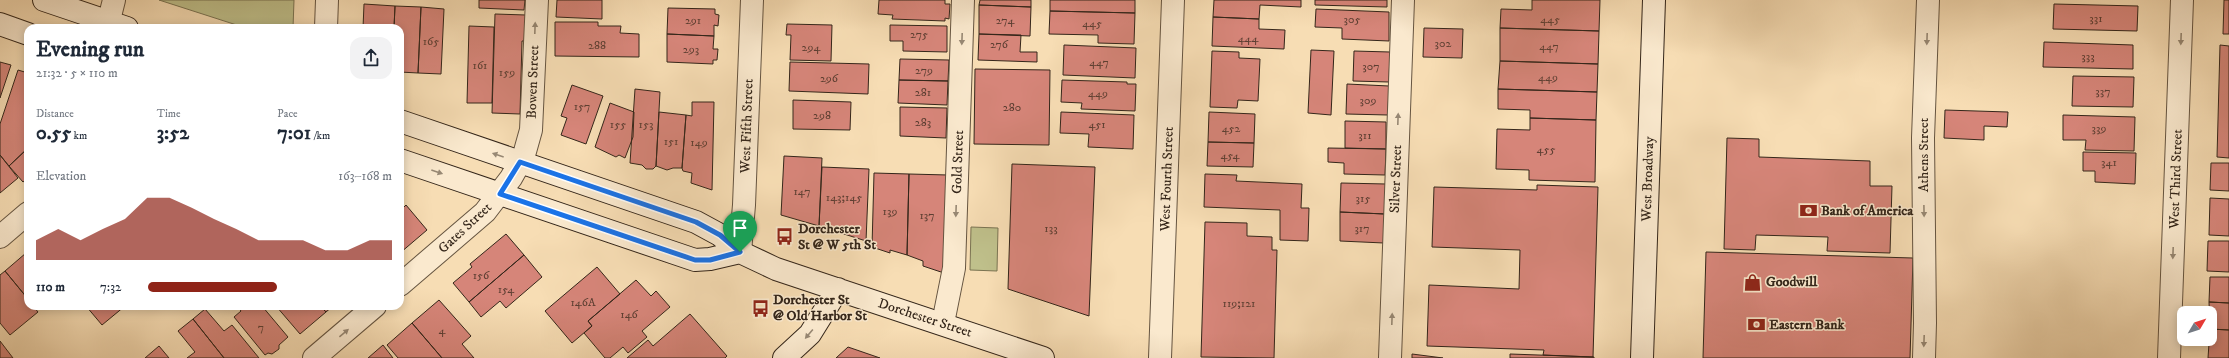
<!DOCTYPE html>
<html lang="en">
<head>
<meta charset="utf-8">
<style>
	body { margin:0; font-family:"IM FELL DW Pica",serif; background:#f2f2f3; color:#1f2937; height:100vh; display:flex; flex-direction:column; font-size:15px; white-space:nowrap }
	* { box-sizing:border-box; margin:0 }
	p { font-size:13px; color:#747a83 }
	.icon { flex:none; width:22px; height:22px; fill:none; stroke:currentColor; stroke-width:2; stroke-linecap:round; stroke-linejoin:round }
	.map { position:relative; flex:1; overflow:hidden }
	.panel { position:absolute; left:24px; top:24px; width:380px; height:286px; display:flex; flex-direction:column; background:#fff; border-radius:12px; box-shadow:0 2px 10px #0003 }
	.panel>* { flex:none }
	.needle { width:26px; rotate:51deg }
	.controls { position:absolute; left:2177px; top:306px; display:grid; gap:8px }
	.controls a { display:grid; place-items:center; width:40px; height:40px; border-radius:8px; background:#fff; box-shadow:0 2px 10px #0003; font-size:20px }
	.pin { position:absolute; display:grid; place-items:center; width:34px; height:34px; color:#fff; margin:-41px -17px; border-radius:50% 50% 50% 0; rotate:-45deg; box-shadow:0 0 4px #0007 }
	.pin .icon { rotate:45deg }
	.round { display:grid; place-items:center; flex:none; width:42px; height:42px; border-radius:12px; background:#f2f2f3 }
	.overview { display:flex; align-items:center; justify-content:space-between; height:68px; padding:0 12px }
	h1 { font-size:22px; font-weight:700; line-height:30px }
	.stats { display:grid; grid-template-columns:repeat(3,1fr); gap:6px; height:68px; padding:4px 12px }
	.stats div { display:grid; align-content:center }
	.stats b { font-size:20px; font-weight:700 }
	.stats small { font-size:11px; font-weight:400 }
	.stats p { font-size:11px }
	.chart { height:112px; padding:8px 12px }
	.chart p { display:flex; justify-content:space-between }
	.chart svg { width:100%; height:72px; margin-top:4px; fill:#8f2418; opacity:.7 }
	ul { padding:0 12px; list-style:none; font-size:13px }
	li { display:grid; grid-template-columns:64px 48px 1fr; align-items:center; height:30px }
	li i { height:10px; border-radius:5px; background:#8f2418 }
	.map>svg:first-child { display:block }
	.green { fill:#bfc08b; stroke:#7a7352 }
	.building { fill:#d68579; stroke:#34261a }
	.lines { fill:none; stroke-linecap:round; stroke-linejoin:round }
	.street-casing { stroke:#655440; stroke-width:24 }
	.secondary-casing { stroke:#34261a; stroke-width:24 }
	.street { stroke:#fae9ce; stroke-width:22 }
	.secondary { stroke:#fae9ce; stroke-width:22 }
	.oneway { fill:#978874 }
	.route-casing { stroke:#fff; stroke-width:8 }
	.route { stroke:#1a73e8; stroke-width:5 }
	.labels { text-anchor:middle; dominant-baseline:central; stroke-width:3; stroke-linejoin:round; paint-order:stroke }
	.number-label { font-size:12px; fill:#5c3e32 }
	.street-label { font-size:14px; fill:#34261a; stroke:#fae9ce }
	.poi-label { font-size:14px; font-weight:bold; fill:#34261a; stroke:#fae9ce; text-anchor:start }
</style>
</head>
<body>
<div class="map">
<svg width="2229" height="358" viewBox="0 0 2229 358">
	<rect width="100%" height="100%" fill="#f7ddb4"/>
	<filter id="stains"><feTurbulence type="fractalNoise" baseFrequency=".005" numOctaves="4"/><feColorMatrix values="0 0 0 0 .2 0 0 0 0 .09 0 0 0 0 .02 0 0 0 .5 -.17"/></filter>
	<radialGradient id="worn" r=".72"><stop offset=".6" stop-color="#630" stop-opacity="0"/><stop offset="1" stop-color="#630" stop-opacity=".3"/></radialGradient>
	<path class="green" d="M159,0H294L293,28H246Z
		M971,227L998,228L997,271L970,270Z"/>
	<path class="building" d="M479,0H525L524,10L479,8Z
		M557,0H602V19L556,17Z
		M879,0H945V4H950L949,19L945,18V21L892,19L893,15L878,14Z
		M980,0H1031V7L979,5Z
		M1050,0H1135V13L1050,11Z
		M1214,0H1301V7L1260,5L1259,19L1213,17Z
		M1315,0H1387V7L1315,5Z
		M1532,0H1600L1599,31L1500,28L1501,9L1532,10Z
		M2224,0H2229V34H2223Z
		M364,4L395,6L394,28H363Z
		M2054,4L2138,6L2137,31L2053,29Z
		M979,5L1031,7L1030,36L979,34Z
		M395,6L421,7L418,73L400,72V28H394Z
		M421,7L444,9L441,74L418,73Z
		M668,8L715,9V14L719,15L718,26L714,25V36L667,34Z
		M1316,9L1389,12V41L1342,39V28L1315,27Z
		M1050,11L1135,13L1134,44L1098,43V35L1049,34Z
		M495,14L526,15V41H522L520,114L492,113Z
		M1213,17L1259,19V29L1285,30L1284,49L1212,46Z
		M555,22H598V26H621L620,33L639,34V57L555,56Z
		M787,24L832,25L831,61L790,60L791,35H786Z
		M890,25L947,26V52L903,51V41H890Z
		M469,26L494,27L492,103H467Z
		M1424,28L1463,29L1462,58L1423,57Z
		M1500,28L1599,31L1598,64L1500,61Z
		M667,34L714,36L713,49H718L717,60H713V64L667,62Z
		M979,34L1021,35L1020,52H1037V62L978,60Z
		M2044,42L2133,45V69L2043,67Z
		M1064,45L1136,48L1135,78L1063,75Z
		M2220,45L2229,46V158L2217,157Z
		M1311,50L1334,51L1331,115L1308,113Z
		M1212,51L1239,52V58L1260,59L1258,101L1238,100L1237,108L1210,107Z
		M1354,51L1390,52L1389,82L1353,81Z
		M900,59L949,60L948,81L899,80Z
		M1500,61L1598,64L1597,92L1498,89Z
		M0,62L11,65L0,98Z
		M790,62L869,64L868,94L789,91Z
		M975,69L1050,70L1049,145L974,144Z
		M18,70L28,73V148L9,166L0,155V124Z
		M2073,76L2134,77L2133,107L2072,106Z
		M899,80L948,81L947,105L898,103Z
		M1062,80L1127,82V84H1136L1135,111L1081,109L1082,103L1061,102Z
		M1347,84L1389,86L1388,115L1346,114Z
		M572,85L603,96L586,144L561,135L567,118L561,116Z
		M635,89L660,92L656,166L653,169H646L642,165L630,163Z
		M1498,89L1597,92L1596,120L1530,118V110L1498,109Z
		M793,100L851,102L850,130L793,129Z
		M692,102H714L712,190L691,183L692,173L683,171L682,168L686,115L692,116Z
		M610,103L634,112L633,137L625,158L619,155L616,157L595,147Z
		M900,107L947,108L946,138L900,136Z
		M1945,110L2008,112L2007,127L1984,126V140L1944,138Z
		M659,112L686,115L682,168H673L667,170L656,166Z
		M1061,112L1134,115L1133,149L1088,147L1089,134L1060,133Z
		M1209,112L1255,114L1254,143L1208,142Z
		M2063,115L2135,117L2134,151L2085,150L2086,140H2063Z
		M1530,118L1596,120L1595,182L1529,180V170L1496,169L1497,129L1530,130Z
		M1345,121L1386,122V149L1345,148Z
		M1727,138L1759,139V157L1870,161V186H1892L1890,253L1827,251L1828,237L1756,235L1755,250L1724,249Z
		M1208,142L1254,143L1253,167L1207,166Z
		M28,148V178L23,182L9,166Z
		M1328,148L1386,149L1385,175L1344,174V163L1328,162Z
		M2083,152L2136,153L2135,184L2095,182V171H2083Z
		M0,155L18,178L0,193Z
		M784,156L822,158L819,226L781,215Z
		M2211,163H2229V191L2210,190Z
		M1012,164L1095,167L1089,316L1008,289Z
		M822,167L869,169L866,241L819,226Z
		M874,173L909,174L907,255L890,250V253L872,247Z
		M909,174L948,175L944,273L923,266V261L907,255Z
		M1205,174L1237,175L1236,181L1302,184L1301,208H1309L1308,241L1280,240V210L1204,207Z
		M1341,183L1386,184L1385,214L1340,212Z
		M1537,185L1598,187L1593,357L1543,355L1544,350L1427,346L1429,285L1519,289L1520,250L1432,247L1434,187L1537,190Z
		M2210,198L2229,199V236L2209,235Z
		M406,205L427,230L400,253V211Z
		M1340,212L1385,214L1384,243L1340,241Z
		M1205,222L1247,223V236L1272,237V250H1277L1274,358L1201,357Z
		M506,234L524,255L469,302L453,283L472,267L470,264Z
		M2208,241H2229V272L2207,271Z
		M1706,252L1913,258L1910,358H1703Z
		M26,253L28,256V299L5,271Z
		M524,255L542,277L506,308L500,301L481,317L469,302Z
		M597,267L620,294L588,321L592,326L572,343L545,311Z
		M5,271L28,299V306H33L38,312L10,335L0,323V275Z
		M2210,277H2229V303L2209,302Z
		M636,280L651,296L656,291L670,307L642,331L647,337L628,353L623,347L610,358H605L584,333L592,326L588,321Z
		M439,300L471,336L462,344L474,358H442L412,323Z
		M2209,302L2229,303V330L2210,329Z
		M86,306H125L102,325Z
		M237,306H262L288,337L279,345V349L272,354L268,353L265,355L234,317L241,311Z
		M276,306H320L326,312L300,334Z
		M320,306H333L326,312Z
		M205,309L224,331L232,325L259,358H224L193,319Z
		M690,314L727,356L725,358H627L648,340L653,346Z
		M193,319L224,358H187L195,352L178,331Z
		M412,323L442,358H398L387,345Z
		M2210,329L2229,330V358H2208Z
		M0,341L13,358H0Z
		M383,345L393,358H368Z
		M159,346L169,358H145Z
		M848,347L880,358H836Z
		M1412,354L1443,358H1412Z
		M1510,354L1594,357V358H1510Z"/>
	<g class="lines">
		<defs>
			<path id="street" d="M107,28L114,0
				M326,28L327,0
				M0,237L28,213
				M740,252L744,205L752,0
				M400,285L485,212L511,178L524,155L531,130L537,0
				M943,323L954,268L963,0
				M314,358L375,306
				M1160,358L1173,0
				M1390,358L1403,0
				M1924,358L1925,323L1923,138L1928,0
				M2169,358L2182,0"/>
			<path id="secondary" d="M44,0L127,28
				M0,24L28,34
				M400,121L696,222L720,235L740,252L776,269L1043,358
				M400,160L695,260L710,259L740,252
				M784,358L810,334L838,289
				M1642,358L1654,0"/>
		</defs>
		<use href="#street" class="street-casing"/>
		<use href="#secondary" class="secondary-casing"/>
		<use href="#street" class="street"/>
		<use href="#secondary" class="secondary"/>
	</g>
	<defs><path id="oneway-solid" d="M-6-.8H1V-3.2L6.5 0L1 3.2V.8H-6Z"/></defs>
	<g class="oneway">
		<use href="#oneway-solid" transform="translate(535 28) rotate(-88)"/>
		<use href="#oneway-solid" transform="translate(962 39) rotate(92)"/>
		<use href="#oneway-solid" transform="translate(1927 39) rotate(92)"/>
		<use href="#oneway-solid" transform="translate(2181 39) rotate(92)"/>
		<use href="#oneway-solid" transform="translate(1398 119) rotate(-88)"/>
		<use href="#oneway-solid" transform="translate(498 155) rotate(-161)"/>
		<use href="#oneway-solid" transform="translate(437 172) rotate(19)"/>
		<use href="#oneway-solid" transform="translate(956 211) rotate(92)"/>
		<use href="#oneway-solid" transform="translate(1924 211) rotate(89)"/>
		<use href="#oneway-solid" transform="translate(2173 253) rotate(92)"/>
		<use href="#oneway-solid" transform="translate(1392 319) rotate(-88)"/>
		<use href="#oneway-solid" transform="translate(344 333) rotate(-40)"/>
		<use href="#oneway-solid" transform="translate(809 334) rotate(130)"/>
		<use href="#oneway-solid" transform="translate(1924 341) rotate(92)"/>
	</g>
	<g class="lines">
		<defs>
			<path id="route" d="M520,162L696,222L720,235L740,252L710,260H695L500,194Z"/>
		</defs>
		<use href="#route" class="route-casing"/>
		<use href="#route" class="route"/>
	</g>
	<defs>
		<symbol id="bank-bare" viewBox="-9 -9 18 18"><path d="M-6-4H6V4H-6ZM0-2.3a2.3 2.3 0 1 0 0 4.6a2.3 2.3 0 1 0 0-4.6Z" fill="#8f2418" stroke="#fae9ce" stroke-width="2.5" paint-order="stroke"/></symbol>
		<symbol id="bus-bare" viewBox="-9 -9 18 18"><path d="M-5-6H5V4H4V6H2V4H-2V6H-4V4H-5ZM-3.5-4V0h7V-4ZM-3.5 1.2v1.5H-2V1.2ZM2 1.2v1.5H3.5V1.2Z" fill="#8f2418" stroke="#fae9ce" stroke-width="2.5" paint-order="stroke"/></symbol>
		<symbol id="shop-bare" viewBox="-9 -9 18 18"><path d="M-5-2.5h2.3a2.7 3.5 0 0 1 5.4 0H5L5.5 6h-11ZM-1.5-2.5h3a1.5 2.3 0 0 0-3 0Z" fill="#8f2418" stroke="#fae9ce" stroke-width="2.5" paint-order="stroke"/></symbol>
	</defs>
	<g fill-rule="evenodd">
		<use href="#bank-bare" x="1796" y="198" width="25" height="25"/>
		<use href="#bus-bare" x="772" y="224" width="25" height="25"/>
		<use href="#shop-bare" x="1740" y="270" width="25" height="25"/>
		<use href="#bus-bare" x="748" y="296" width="25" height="25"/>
		<use href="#bank-bare" x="1744" y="312" width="25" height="25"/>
	</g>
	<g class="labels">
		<g class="number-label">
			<text x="2096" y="18">331</text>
			<text x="1352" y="19">305</text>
			<text x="1550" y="19">445</text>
			<text x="693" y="20">291</text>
			<text x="1005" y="20">274</text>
			<text x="1092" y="23">445</text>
			<text x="919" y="34">275</text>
			<text x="1248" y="38">444</text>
			<text x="431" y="41">165</text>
			<text x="1443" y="43">302</text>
			<text x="999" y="44">276</text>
			<text x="597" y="45">288</text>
			<text x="1549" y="46">447</text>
			<text x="811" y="47">294</text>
			<text x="691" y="49">293</text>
			<text x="2088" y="56">333</text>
			<text x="1099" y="62">447</text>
			<text x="480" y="65">161</text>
			<text x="1371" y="66">307</text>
			<text x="924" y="70">279</text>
			<text x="507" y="72">159</text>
			<text x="1548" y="77">449</text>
			<text x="829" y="78">296</text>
			<text x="2103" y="91">337</text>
			<text x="923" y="92">281</text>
			<text x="1098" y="93">449</text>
			<text x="1368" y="100">309</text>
			<text x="582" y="106">157</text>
			<text x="1012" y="107">280</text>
			<text x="822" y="115">298</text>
			<text x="923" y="122">283</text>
			<text x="618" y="124">155</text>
			<text x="646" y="124">153</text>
			<text x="1097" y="124">451</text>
			<text x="1231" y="128">452</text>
			<text x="2099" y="128">339</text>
			<text x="1365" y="135">311</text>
			<text x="671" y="141">151</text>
			<text x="699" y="142">149</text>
			<text x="1546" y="149">455</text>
			<text x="1230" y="155">454</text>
			<text x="2109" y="162">341</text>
			<text x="802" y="191">147</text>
			<text x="844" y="197">143;145</text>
			<text x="1363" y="198">315</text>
			<text x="890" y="211">139</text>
			<text x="927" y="215">137</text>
			<text x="1051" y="228">133</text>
			<text x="1362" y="228">317</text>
			<text x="481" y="275">156</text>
			<text x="506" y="289">154</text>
			<text x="583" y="302">146A</text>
			<text x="1239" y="303">119;121</text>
			<text x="629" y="314">146</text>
			<text x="261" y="327">7</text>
			<text x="442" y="330">4</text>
		</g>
		<g class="street-label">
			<text transform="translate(533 82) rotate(-88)">Bowen Street</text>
			<text transform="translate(747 126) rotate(-88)">West Fifth Street</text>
			<text transform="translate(1924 155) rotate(-90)">Athens Street</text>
			<text transform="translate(958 162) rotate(-88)">Gold Street</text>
			<text transform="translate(1167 179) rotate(-88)">West Fourth Street</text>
			<text transform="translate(1396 179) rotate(-88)">Silver Street</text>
			<text transform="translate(1648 179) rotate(-88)">West Broadway</text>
			<text transform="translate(2176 179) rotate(-88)">West Third Street</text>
			<text transform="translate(465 228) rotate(-43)">Gates Street</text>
			<text transform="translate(925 318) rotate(18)">Dorchester Street</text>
		</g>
		<g class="poi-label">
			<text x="1821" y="211">Bank of America</text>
			<text x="798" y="229">Dorchester<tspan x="798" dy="16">St @ W 5th St</tspan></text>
			<text x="1766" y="282">Goodwill</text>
			<text x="773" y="300">Dorchester St<tspan x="773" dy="16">@ Old Harbor St</tspan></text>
			<text x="1769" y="325">Eastern Bank</text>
		</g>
	</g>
	<rect width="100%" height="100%" filter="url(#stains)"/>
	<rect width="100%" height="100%" fill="url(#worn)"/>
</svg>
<div class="controls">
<a><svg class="needle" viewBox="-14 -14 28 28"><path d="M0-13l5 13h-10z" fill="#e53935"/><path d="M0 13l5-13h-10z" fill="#747a83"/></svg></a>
</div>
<div class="pin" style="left:740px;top:252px;background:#1e9e55"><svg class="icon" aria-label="arrive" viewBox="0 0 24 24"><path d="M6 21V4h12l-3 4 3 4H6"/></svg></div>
<section class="panel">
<div class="overview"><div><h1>Evening run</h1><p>21:32 · 5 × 110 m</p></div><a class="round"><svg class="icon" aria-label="share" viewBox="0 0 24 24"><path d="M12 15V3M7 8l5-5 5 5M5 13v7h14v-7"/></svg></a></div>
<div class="stats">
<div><p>Distance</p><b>0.55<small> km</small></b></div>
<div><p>Time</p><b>3:52</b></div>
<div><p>Pace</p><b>7:01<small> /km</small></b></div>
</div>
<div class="chart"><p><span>Elevation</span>163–168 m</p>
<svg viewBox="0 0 160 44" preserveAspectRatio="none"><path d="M0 44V32L10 25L20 32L30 25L40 19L50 6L60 6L70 12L80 19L90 25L100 32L110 32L120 32L130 38L140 38L150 32L160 32V44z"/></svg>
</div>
<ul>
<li><b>110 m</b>7:32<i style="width:53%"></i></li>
</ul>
</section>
</div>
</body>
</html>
